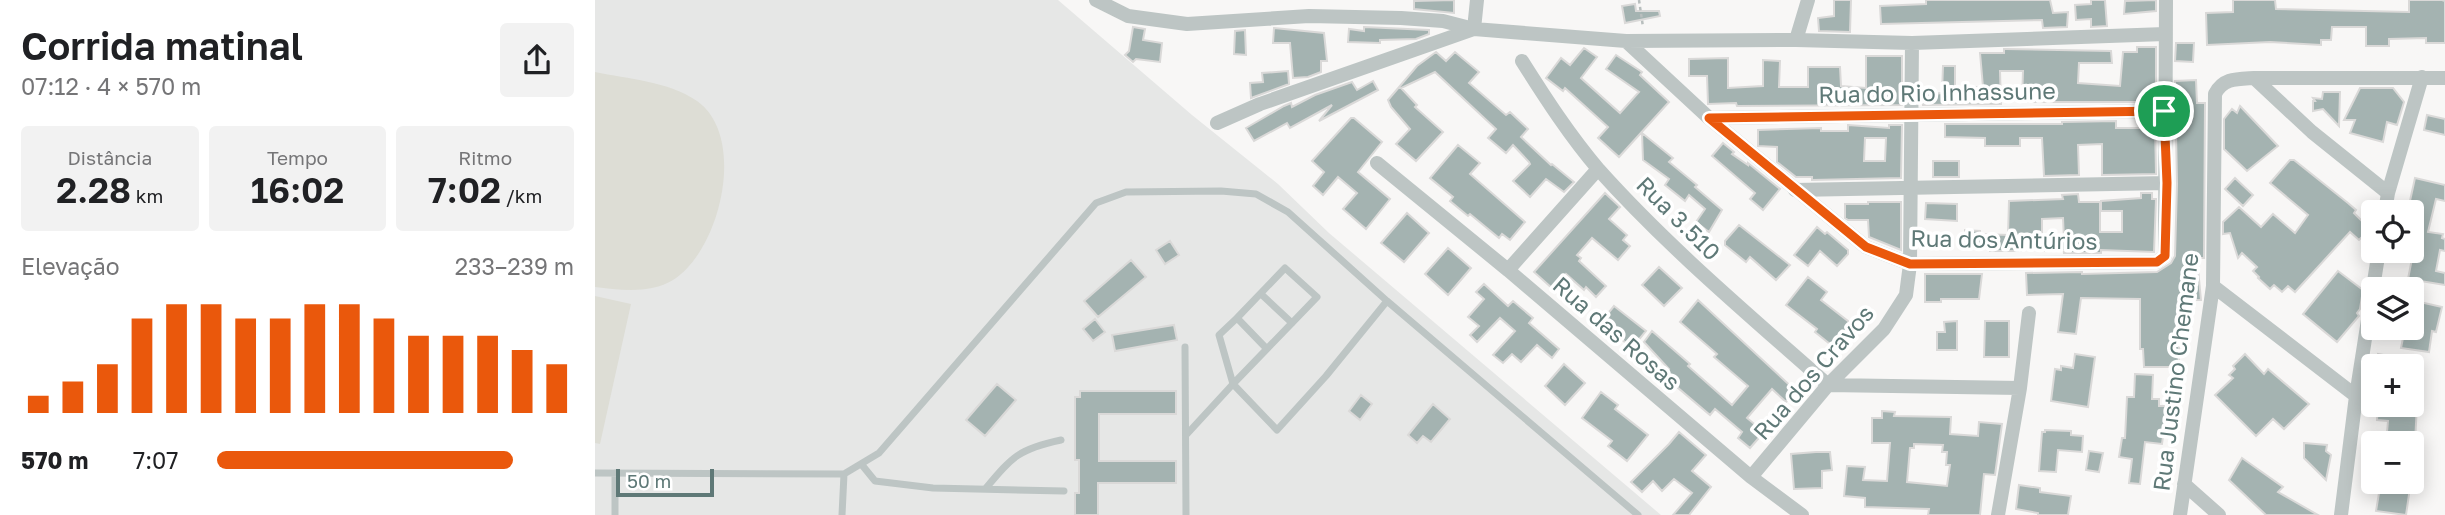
<!DOCTYPE html>
<html lang="pt">
<head>
<meta charset="utf-8">
<style>
	body { margin:0; font-family:"Golos Text",sans-serif; background:#f2f2f2; color:#202124; height:100vh; display:flex; flex-direction:column; font-size:26px; white-space:nowrap }
	* { box-sizing:border-box; margin:0 }
	p { font-size:23px; color:#757577 }
	.icon { flex:none; width:38px; height:38px; fill:none; stroke:currentColor; stroke-width:2; stroke-linecap:round; stroke-linejoin:round }
	.map { position:relative; flex:1; overflow:hidden }
	.side { display:flex; flex-direction:column; background:#fff; width:595px }
	.side>* { flex:none }
	.controls { position:absolute; left:1766px; top:200px; display:grid; gap:14px }
	.controls a { display:grid; place-items:center; width:63px; height:63px; border-radius:7px; background:#fff; box-shadow:0 4px 18px #0003; font-size:35px }
	.scale { position:absolute; left:21px; bottom:18px; width:98px; box-sizing:border-box; padding-left:7px; border:4px solid #5f7977; border-top:0; font-size:19px; line-height:24px; white-space:nowrap; color:#5f7977; -webkit-text-stroke:5px #fff; paint-order:stroke }
	.pin { position:absolute; display:grid; place-items:center; width:60px; height:60px; color:#fff; margin:-30px; border:4px solid #fff; border-radius:50%; box-shadow:0 2px 7px #0007 }
	.round { display:grid; place-items:center; flex:none; width:74px; height:74px; border-radius:7px; background:#f2f2f2 }
	.overview { display:flex; align-items:center; justify-content:space-between; height:119px; padding:0 21px }
	h1 { font-size:38px; font-weight:600; line-height:52px }
	.figures { display:grid; grid-template-columns:repeat(3,1fr); gap:10px; height:119px; padding:7px 21px }
	.figures div { display:grid; align-content:center; border-radius:7px; background:#f2f2f2; text-align:center }
	.figures b { font-size:35px; font-weight:600 }
	.figures small { font-size:19px; font-weight:400 }
	.figures p { font-size:19px }
	.chart { height:196px; padding:14px 21px }
	.chart p { display:flex; justify-content:space-between }
	.chart svg { width:100%; height:126px; margin-top:7px; stroke:#ea580c; stroke-width:6 }
	ul { padding:0 21px; list-style:none; font-size:23px }
	li { display:grid; grid-template-columns:112px 84px 1fr; align-items:center; height:52px }
	li i { height:18px; border-radius:9px; background:#ea580c }
	main { display:flex; flex:1; min-height:0 }
	.map>svg:first-child { display:block }
	.built { fill:#e6e7e6 }
	.green { fill:#ddddd5 }
	.building { fill:#a4b3b1; stroke:#dad9d8; stroke-width:2; fill-rule:evenodd }
	.lines { fill:none; stroke-linecap:round; stroke-linejoin:round }
	.path { stroke:#b8bebd; stroke-width:2.5; stroke-dasharray:3.5 3.5; stroke-linecap:butt }
	.service { stroke:#bdc5c4; stroke-width:7 }
	.minor { stroke:#bdc5c4; stroke-width:14 }
	.route-casing { stroke:#fff; stroke-width:14 }
	.route { stroke:#ea580c; stroke-width:9 }
	.labels { text-anchor:middle; dominant-baseline:central; stroke-width:7; stroke-linejoin:round; paint-order:stroke }
	.street-label { font-size:23px; fill:#5f7977; stroke:#fff }
</style>
</head>
<body>
<main>
<section class="side">
<div class="overview"><div><h1>Corrida matinal</h1><p>07:12 · 4 × 570 m</p></div><a class="round"><svg class="icon" aria-label="share" viewBox="0 0 24 24"><path d="M12 15V3M7 8l5-5 5 5M5 13v7h14v-7"/></svg></a></div>
<div class="figures">
<div><p>Distância</p><b>2.28<small> km</small></b></div>
<div><p>Tempo</p><b>16:02</b></div>
<div><p>Ritmo</p><b>7:02<small> /km</small></b></div>
</div>
<div class="chart"><p><span>Elevação</span>233–239 m</p>
<svg viewBox="0 0 160 44" preserveAspectRatio="none"><path d="M5 44V38M15 44V33M25 44V27M35 44V11M45 44V6M55 44V6M65 44V11M75 44V11M85 44V6M95 44V6M105 44V11M115 44V17M125 44V17M135 44V17M145 44V22M155 44V27"/></svg>
</div>
<ul>
<li><b>570 m</b>7:07<i style="width:83%"></i></li>
</ul>
</section>
<div class="map">
<svg width="1850" height="515" viewBox="0 0 1850 515">
	<rect width="100%" height="100%" fill="#f8f7f6"/>
	<path class="built" d="M0,0H463L597,115L683,184L734,233L1066,515H0Z"/>
	<path class="green" d="M0,72C33,79 73,81 102,101C153,137 125,251 78,280C56,294 24,290 0,287Z
		M0,296L36,304L5,444L0,443Z"/>
	<path class="building" d="M859,0V13L819,9V1Z
		M1239,0H1256L1255,32L1224,31L1223,18L1239,16Z
		M1331,0H1455L1458,13L1473,12L1472,27L1448,28L1447,20L1286,24L1285,6L1331,4Z
		M1496,0H1510L1512,26L1496,27V19L1481,20L1480,5L1496,4Z
		M1561,0V11L1529,14L1530,1Z
		M1638,0H1680L1681,9L1814,12V0H1847L1850,1V43H1831V38L1794,39V46H1771V27H1737L1736,40H1726V45L1675,42L1612,45L1611,13L1638,12Z
		M1040,4L1041,11H1064L1065,16L1030,23L1027,6Z
		M538,27L550,29L548,40L567,43L565,62L541,59L538,62L530,55L534,51Z
		M769,27L834,30V34L821,39L785,40V43L753,42L754,29L769,31Z
		M679,28L729,33L732,61H726V72L713,77L698,78L695,43H678Z
		M650,30L651,55L639,54L640,31Z
		M1581,43H1599L1598,62L1580,61Z
		M1542,47H1561V102H1427L1428,71H1405L1406,104L1328,105L1327,95L1347,93L1348,66H1360V87H1388L1385,53H1409V49H1411L1516,51L1517,63H1484L1483,83L1525,86L1528,52H1542Z
		M989,48L1002,57L986,78L1025,113L1044,92L1011,69L1021,55L1047,72L1045,75L1074,102L1024,157L1003,138L1013,127L970,88L968,91L951,78L966,58L975,65Z
		M841,52L851,61L860,52L884,72L874,83L911,115L915,112L933,129L926,137L956,165L957,164L979,182L969,192L951,179L935,197L918,181L935,164L934,162L918,145L911,153L893,138L901,129L840,72L806,88L822,105L820,107L848,132L821,161L801,144L815,129L796,107L793,100L822,66Z
		M1271,56H1307V105L1142,106L1141,103L1113,104L1112,76H1094V59L1133,58V88L1168,86V60L1185,61L1184,87H1213V67H1245L1246,86L1271,88Z
		M693,71L694,84L656,98L655,83L668,82L667,73Z
		M1601,80L1602,103H1610L1609,258H1602L1606,300H1583L1581,337H1584V367H1549L1548,349H1545V299L1486,298L1481,334L1463,332L1468,294L1432,295L1431,273L1487,272V274L1562,272L1576,263L1580,256L1582,184L1580,81Z
		M778,81L783,90L724,121L737,105L695,128L692,123L659,141L651,128L689,106L696,103L697,107L720,95L757,82L762,90Z
		M1765,88H1798L1809,102L1802,125L1792,122L1788,142L1755,133L1760,120H1749Z
		M1728,92H1745L1744,126L1728,109L1718,111V101H1720L1718,98L1727,99Z
		M1645,106L1683,146L1652,171L1629,149V119L1637,109L1642,113Z
		M1832,115L1850,119V135L1829,130Z
		M756,118H759L787,142L763,172L795,199L771,229L748,209L762,193L743,177L728,195L718,186L729,172L717,161Z
		M1521,121V128H1545V125L1560,124L1561,174L1507,175V144L1483,145L1484,175L1449,176L1447,138H1425V146H1390V138L1350,137V124H1467V122Z
		M1253,125L1294,128V125H1307L1306,178L1217,180V177H1201L1182,162V147L1163,146V130L1226,128V131H1253ZM1270,138H1291L1290,161H1269Z
		M1047,133L1078,158L1074,162L1102,185L1100,187L1127,210L1114,232L1101,222L1110,209L1094,195L1090,201L1070,185L1074,179L1048,160Z
		M1128,143L1139,152L1137,154L1153,165V163L1185,189L1168,210L1155,199L1160,193L1117,156Z
		M863,145L885,163L875,174L930,222L915,240L907,234L904,238L875,214L873,216L855,201L858,197L835,178Z
		M1695,160H1699L1753,203L1761,210L1759,213L1775,229L1764,240L1755,232L1700,292L1693,286L1687,292L1679,285L1675,289L1663,278L1664,277L1658,271L1662,267L1647,253L1643,258L1635,233L1628,234V222L1644,207L1666,227L1678,214L1700,233L1713,215L1675,183Z
		M1338,161H1364V177H1338Z
		M1640,178L1658,195L1648,206L1630,189Z
		M1820,178L1850,185V201L1841,199L1833,232L1848,234L1847,238L1850,239V251L1845,250L1841,271L1850,273V285L1813,279L1826,213L1813,210Z
		M1010,193L1025,207L1014,219L1032,235L1028,240L1035,246L1023,260L997,238L982,255L986,258L984,261L1011,286L1001,297L991,287L989,290L971,274L958,289L939,272Z
		M1546,193H1557V199H1561L1559,252L1506,250V253H1469V251H1450V249H1426V251H1395V247L1370,246V230L1385,231V234L1413,235L1414,201L1468,199L1467,195L1483,194L1484,202H1505V232H1527V211H1506V201L1546,198ZM1468,218L1469,239H1447V219Z
		M1273,202H1306V250L1274,237L1273,220H1253L1250,218V204H1273Z
		M1331,203L1362,204V221L1330,219Z
		M812,213L834,233L809,262L786,243Z
		M1144,225L1195,265L1181,280L1155,257L1151,262L1130,245V241Z
		M1222,227L1230,234L1232,232L1253,250V254L1242,266L1225,251L1213,266L1199,255Z
		M575,241L584,255L570,264L561,250Z
		M853,248L876,268L853,295L830,274Z
		M536,260L551,277L503,317L489,301Z
		M1064,267L1087,288L1069,306L1047,285Z
		M1743,271L1768,290L1765,309L1762,313L1764,316L1742,342L1708,314Z
		M1330,274H1387L1384,299H1346V302H1330Z
		M1213,277L1232,292L1226,300L1258,325L1240,348L1220,332L1222,329L1191,305Z
		M889,284L913,306L918,301L938,318L934,323L964,349L957,358L942,345L926,362L917,354L908,363L898,355L920,331L905,318L882,342L875,335L884,326L873,317L889,299L881,292Z
		M1103,300L1201,391L1191,402L1177,389L1152,418L1169,432L1155,448L1143,438L1147,432L1120,409L1115,415L1069,376L1074,369L1049,342L1057,331L1095,364L1093,366L1137,405L1153,386L1119,357L1122,354L1085,322Z
		M1816,300L1847,307L1841,332L1837,331L1834,352L1806,348L1810,328L1816,329Z
		M1019,306L1051,331L1037,348L1006,322Z
		M500,319L510,332L498,341L488,329Z
		M1362,321V350H1342V332H1350L1349,322Z
		M1390,321H1414V357H1389Z
		M579,325L582,340L520,351L517,335Z
		M1480,354L1500,357L1493,407L1456,401L1460,369L1466,370V366L1478,368Z
		M1650,354L1669,374L1673,369L1714,404L1689,429L1678,419L1661,436L1620,395L1638,378L1634,375L1640,369L1638,366Z
		M1783,354L1818,360L1817,366H1781Z
		M969,364L990,383L970,405L950,386Z
		M1540,374L1558,375L1557,399H1564V406H1572L1567,444L1550,442L1545,484L1534,483L1537,459L1524,457L1527,438H1530L1532,397H1539Z
		M402,384L421,400L390,436L371,420Z
		M485,391H581V414H504V461H581V483H503V515H480V493H484V460H480V397H485Z
		M1006,392L1023,405L1020,409L1053,435L1032,461L1013,446L1017,441L987,418Z
		M766,395L777,404L765,420L754,411Z
		M838,404L855,419L836,442L828,436L822,443L813,435Z
		M1798,404H1822L1820,443H1791L1793,421L1782,420L1783,405Z
		M1287,411L1300,412L1299,416L1356,417L1355,434L1383,436L1384,422L1407,424L1400,475L1389,474L1385,515H1333L1334,509L1270,507V498L1249,496L1252,466L1270,467L1268,480L1292,481L1295,443H1277V418H1287ZM1319,444L1348,445L1347,452H1352L1351,465H1355L1352,486L1312,482L1315,448H1319Z
		M1450,430L1476,431V435L1488,436L1487,452L1463,450L1461,472L1444,471L1447,432H1450Z
		M1084,432L1111,455L1097,471L1116,487L1094,515H1078L1097,493L1079,479L1067,491L1058,481L1047,492L1036,482L1074,444Z
		M1709,443L1732,445L1731,451L1736,455L1731,480L1709,458Z
		M1494,451L1508,453L1504,472L1491,470Z
		M1221,452H1235L1237,470L1227,471V488L1199,489L1196,454Z
		M1647,458L1688,487L1683,492L1723,515H1671L1634,480Z
		M1786,481H1816L1811,515L1781,511Z
		M1424,485L1445,488V492L1476,496L1473,515H1443V513L1421,509Z"/>
	<g class="lines">
		<path class="path" d="M1044,0L1048,27"/>
		<path class="service" d="M666,294L697,323
			M642,318L624,335L638,384L722,297L690,268L642,318L671,348
			M590,347L591,515
			M592,434L638,384L682,430L731,376L792,301
			M267,465L280,481L338,488L469,491
			M0,473L249,474L284,453L501,203L531,192L626,191L661,194L693,212L792,301L1043,515
			M20,473V515
			M391,488C418,456 424,449 466,440
			M247,515L249,474"/>
		<path class="minor" d="M501,0L533,16L592,24L714,16L806,18L848,21L879,29L1031,41L1201,40L1317,43L1570,34
			M1201,40L1213,0
			M1031,41L1114,118L1271,247L1315,264L1562,262L1570,256L1571,0
			M927,61C951,99 975,136 1004,170C1074,248 1154,315 1233,385L1425,388
			M1659,78L1717,132L1793,193
			M1114,118L1569,111
			M622,123L665,104L879,29L882,0
			M782,163L913,270
			M1003,169L913,270L1156,477L1207,515
			M1200,190L1572,183
			M1790,212L1793,193L1827,77
			M1618,286L1761,396
			M1156,477L1233,385L1289,329L1311,295L1315,264L1317,43
			M1589,484L1624,515
			M1403,515L1425,388L1434,313
			M1585,515L1618,286L1620,94C1628,78 1642,79 1659,78H1850
			M1746,515L1761,396L1784,250"/>
	</g>
	<g class="lines">
		<defs>
			<path id="route" d="M1569,111L1572,183L1570,256L1562,262L1315,264L1271,247L1114,118Z"/>
		</defs>
		<use href="#route" class="route-casing"/>
		<use href="#route" class="route"/>
	</g>
	<g class="labels">
		<g class="street-label">
			<text transform="translate(1342 92) rotate(-1)">Rua do Rio Inhassune</text>
			<text transform="translate(1084 218) rotate(45)">Rua 3.510</text>
			<text transform="translate(1409 239) rotate(1)">Rua dos Antúrios</text>
			<text transform="translate(1022 333) rotate(41)">Rua das Rosas</text>
			<text transform="translate(1218 372) rotate(-49)">Rua dos Cravos</text>
			<text transform="translate(1580 372) rotate(-83)">Rua Justino Chemane</text>
		</g>
	</g>
</svg>
<div class="controls">
<a><svg class="icon" aria-label="locate" viewBox="0 0 24 24"><circle cx="12" cy="12" r="6"/><path d="M12 2v4M12 18v4M2 12h4M18 12h4"/></svg></a>
<a><svg class="icon" aria-label="layers" viewBox="0 0 24 24"><path d="M12 4l9 5-9 5-9-5zM3 14l9 5 9-5"/></svg></a>
<a>+</a>
<a>−</a>
</div>
<div class="scale">50 m</div>
<div class="pin" style="left:1569px;top:111px;background:#1e9e55"><svg class="icon" aria-label="arrive" viewBox="0 0 24 24"><path d="M6 21V4h12l-3 4 3 4H6"/></svg></div>
</div>
</main>
</body>
</html>
